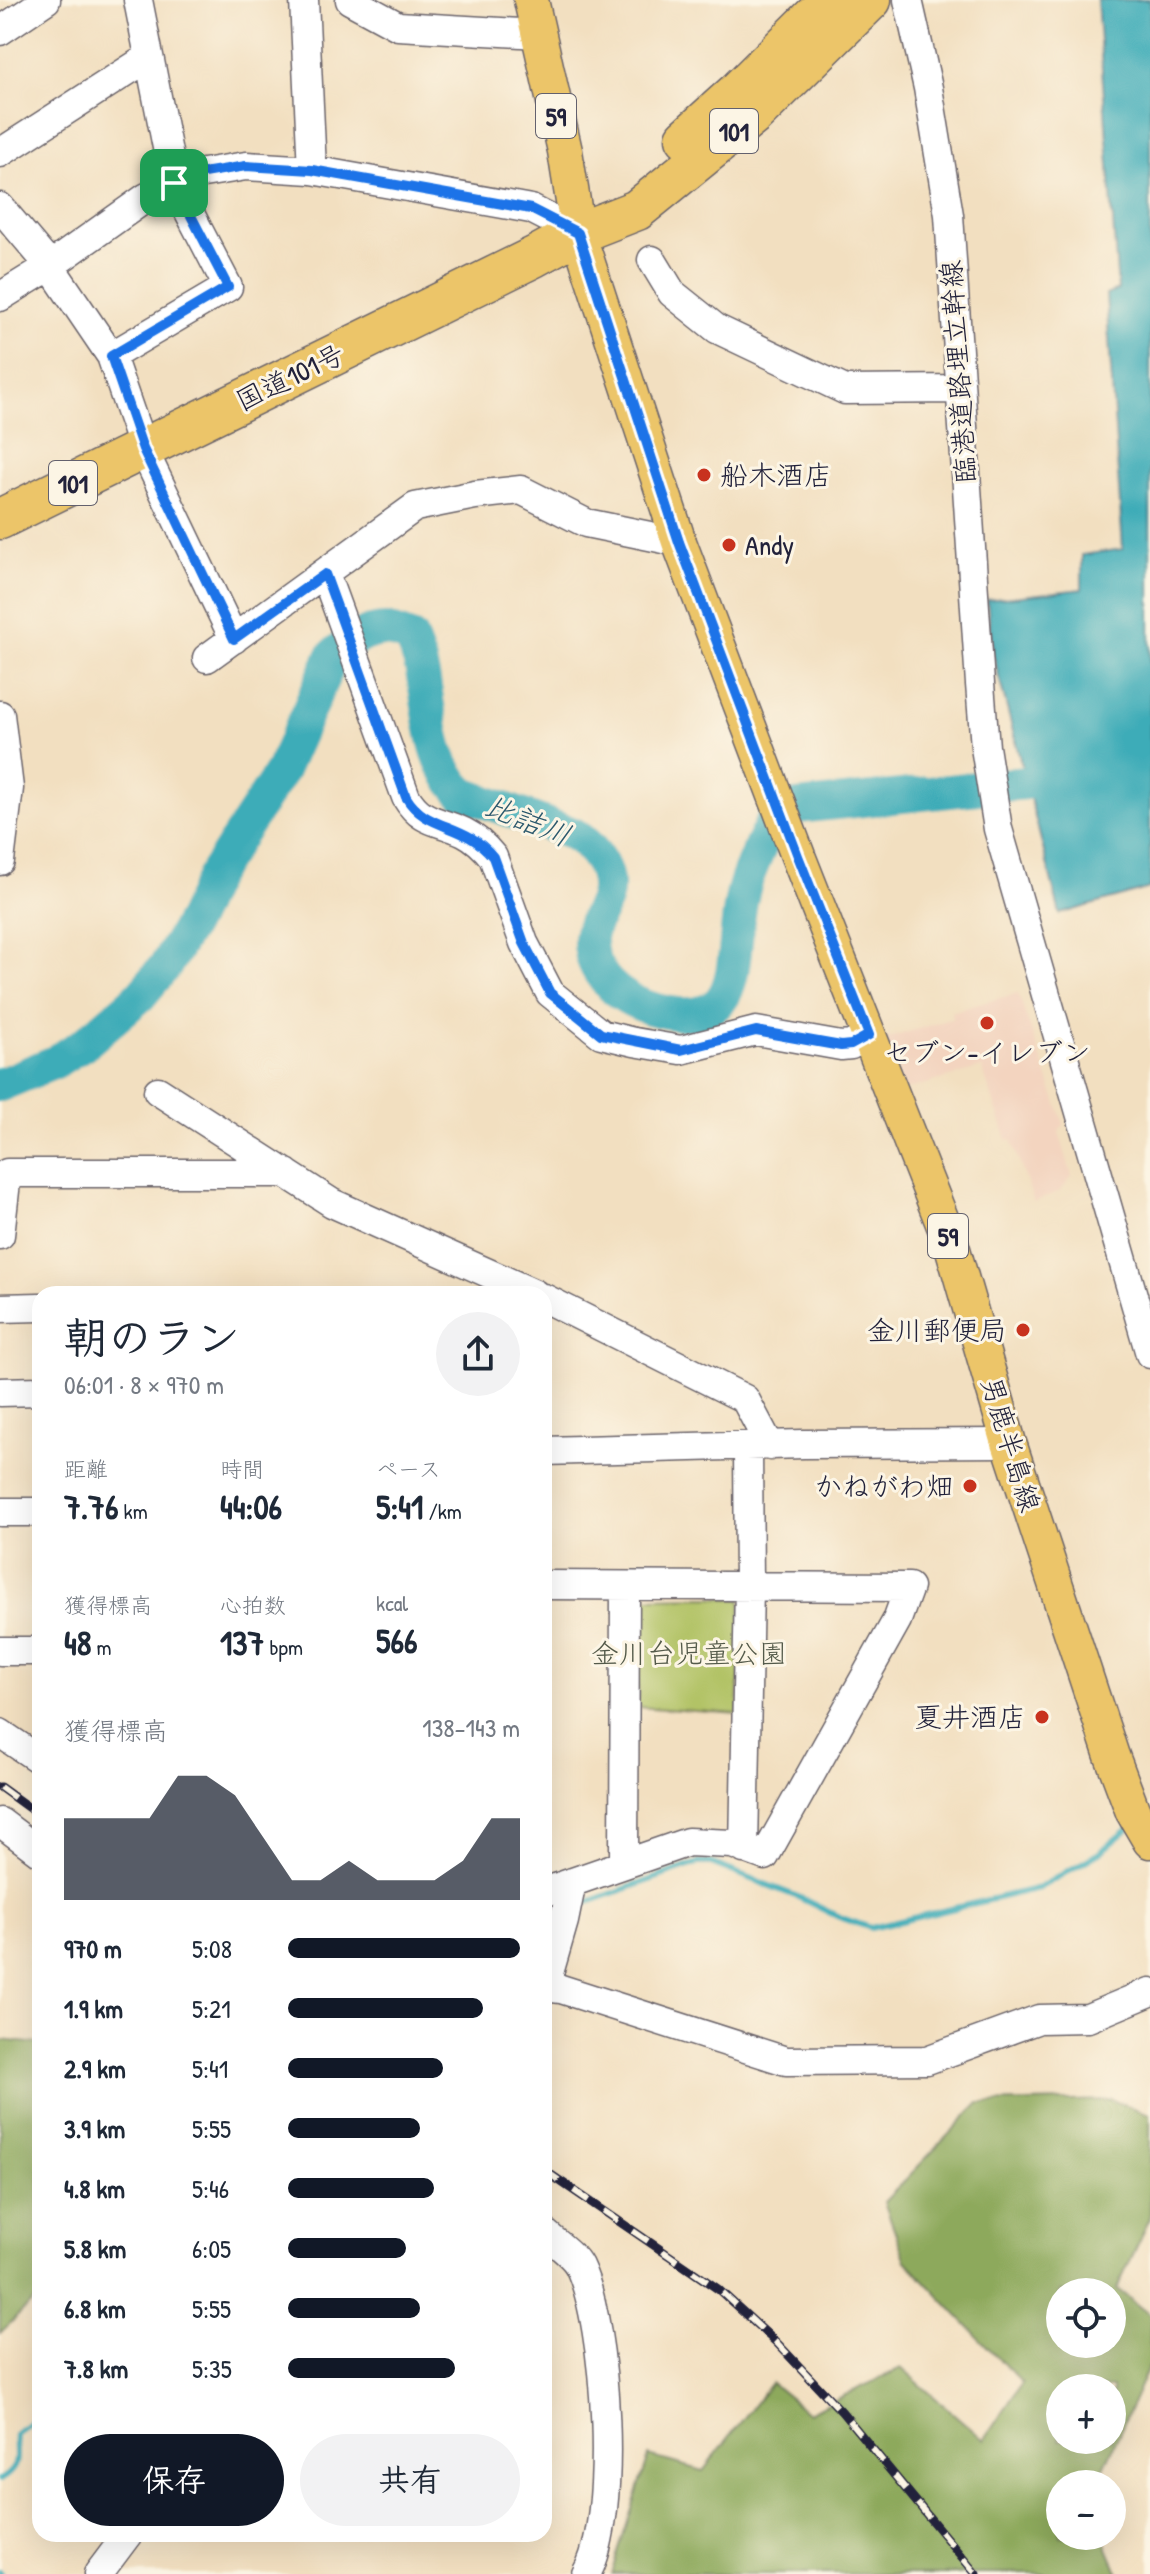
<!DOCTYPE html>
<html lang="ja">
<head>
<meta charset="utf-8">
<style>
	body { margin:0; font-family:"Patrick Hand","Klee One",sans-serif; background:#f2f2f3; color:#1f2937; height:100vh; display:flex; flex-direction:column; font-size:30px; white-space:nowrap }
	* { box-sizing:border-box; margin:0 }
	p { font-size:26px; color:#747a83 }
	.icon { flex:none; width:44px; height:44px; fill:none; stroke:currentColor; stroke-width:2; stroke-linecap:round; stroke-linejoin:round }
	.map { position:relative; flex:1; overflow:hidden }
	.details { position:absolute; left:32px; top:1286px; width:520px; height:1256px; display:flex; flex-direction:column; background:#fff; border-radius:24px; box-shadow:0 8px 32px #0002 }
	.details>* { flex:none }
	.controls { position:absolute; left:1046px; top:2278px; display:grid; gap:16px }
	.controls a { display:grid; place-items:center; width:80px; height:80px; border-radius:50%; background:#fff; box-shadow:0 8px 32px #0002; font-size:40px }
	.pin { position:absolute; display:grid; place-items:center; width:68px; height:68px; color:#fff; margin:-34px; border-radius:16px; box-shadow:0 4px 12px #0006 }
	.round { display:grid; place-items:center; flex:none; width:84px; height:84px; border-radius:42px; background:#f2f2f3 }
	.headline { display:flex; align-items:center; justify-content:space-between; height:136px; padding:0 32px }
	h1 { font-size:44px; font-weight:800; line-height:60px }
	.figures { display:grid; grid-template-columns:repeat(3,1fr); gap:12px; height:136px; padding:8px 32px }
	.figures div { display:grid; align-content:center }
	.figures b { font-size:34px; font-weight:800 }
	.figures small { font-size:22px; font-weight:400 }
	.figures p { font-size:22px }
	.chart { height:224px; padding:16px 32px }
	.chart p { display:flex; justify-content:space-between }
	.chart svg { width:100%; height:144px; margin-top:8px; fill:#111827; opacity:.7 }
	.action { display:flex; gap:16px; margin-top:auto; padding:16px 32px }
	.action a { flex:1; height:92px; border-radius:48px; background:#111827; color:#fff; font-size:32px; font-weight:800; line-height:92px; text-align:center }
	.action a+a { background:#f2f2f3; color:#1f2937 }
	ul { padding:0 32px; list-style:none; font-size:26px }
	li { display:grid; grid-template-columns:128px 96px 1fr; align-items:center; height:60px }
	li i { height:20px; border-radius:10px; background:#111827 }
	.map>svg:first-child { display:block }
	.built { fill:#f3d4bf }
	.green { fill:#b2c366; stroke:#6a7250; stroke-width:2 }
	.forest { fill:#8da95b; stroke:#58664b; stroke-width:2; fill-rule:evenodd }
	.water { fill:#3cacb8; stroke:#2f677a; stroke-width:2 }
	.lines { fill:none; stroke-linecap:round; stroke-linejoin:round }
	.stream { stroke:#3cacb8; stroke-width:6 }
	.river { stroke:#3cacb8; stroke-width:34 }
	.minor-casing { stroke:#6b646a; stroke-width:31 }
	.major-casing { stroke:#6b646a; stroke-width:37 }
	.highway-casing { stroke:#6b646a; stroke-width:43 }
	.minor { stroke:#fff; stroke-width:28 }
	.major { stroke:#ecc569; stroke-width:34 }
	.highway { stroke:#ecc569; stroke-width:40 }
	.rail-casing { stroke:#22223b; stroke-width:9 }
	.rail { stroke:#fcf5e5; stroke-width:6; stroke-dasharray:18; stroke-linecap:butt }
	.route-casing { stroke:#fff; stroke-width:16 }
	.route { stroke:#1a73e8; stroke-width:10 }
	.poi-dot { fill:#c8321e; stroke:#fcf5e5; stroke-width:3 }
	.labels { text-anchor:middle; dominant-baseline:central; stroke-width:6; stroke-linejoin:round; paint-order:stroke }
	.shield { fill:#fcf5e5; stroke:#63616e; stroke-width:2 }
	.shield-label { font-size:26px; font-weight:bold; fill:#22223b }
	.street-label { font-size:28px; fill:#22223b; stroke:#fcf5e5 }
	.poi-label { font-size:28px; fill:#22223b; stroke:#fcf5e5; text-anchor:end }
	.park-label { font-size:28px; fill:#545a4a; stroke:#fcf5e5 }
	.water-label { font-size:30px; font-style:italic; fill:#2c596d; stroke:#fcf5e5 }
</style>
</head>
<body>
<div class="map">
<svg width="1150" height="2574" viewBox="0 0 1150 2574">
	<rect width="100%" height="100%" fill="#fcf5e5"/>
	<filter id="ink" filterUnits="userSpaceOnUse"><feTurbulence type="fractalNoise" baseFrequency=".0125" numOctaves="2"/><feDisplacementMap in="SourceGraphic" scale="16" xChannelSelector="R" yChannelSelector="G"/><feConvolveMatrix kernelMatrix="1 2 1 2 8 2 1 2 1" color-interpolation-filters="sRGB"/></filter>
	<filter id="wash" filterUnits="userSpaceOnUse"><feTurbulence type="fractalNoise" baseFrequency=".006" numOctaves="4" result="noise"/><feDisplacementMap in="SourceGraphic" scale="32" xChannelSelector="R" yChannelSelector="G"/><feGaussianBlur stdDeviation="1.8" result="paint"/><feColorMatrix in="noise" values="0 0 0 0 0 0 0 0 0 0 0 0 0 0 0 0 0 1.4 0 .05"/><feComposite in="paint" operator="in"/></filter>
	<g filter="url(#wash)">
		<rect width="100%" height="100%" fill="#f2dfc0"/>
		<path class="built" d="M1018,993L1064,1124L1059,1132L1072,1176L1060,1191L1034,1202L1011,1139L1007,1140L982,1068L905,1090L886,1039L953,1018L951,1012Z"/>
		<path class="green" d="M712,1597L741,1600L738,1714L637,1707L641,1598Z"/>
		<path class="forest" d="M0,2040L40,2044V2295L0,2333Z
			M1111,2100L1150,2114V2218L1117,2289L1150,2315V2363L1097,2484H1060V2536H1103L1119,2574H611L649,2456L703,2471L771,2383L808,2413L901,2368L984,2440L1022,2383L906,2261L884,2202L979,2103ZM1060,2292H1112V2344H1060ZM1060,2388H1112V2440H1060Z"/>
		<path class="water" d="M1097,0H1150V888L1060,914L993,654L987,600L1082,589V555L1123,549L1106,295L1118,290Z"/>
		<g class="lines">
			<path class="stream" d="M574,1907L698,1863H711L798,1897L839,1917L871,1928L1039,1888L1099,1853L1130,1827
				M0,2480C23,2465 14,2458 16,2434L40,2417
				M0,2573L1,2574"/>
			<path class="river" d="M0,1085L55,1062L85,1043L140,996L166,965L194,918L213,876L282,770L332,657C344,644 366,630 385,630C393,630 403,636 411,638C414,648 419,657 421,667C432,712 428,761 464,794L573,834C594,847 614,873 605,900C600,913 591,925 590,939C589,974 620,999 650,1008C756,1039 725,948 745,885C752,862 764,840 774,818L797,807L1025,783"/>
		</g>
	</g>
	<g filter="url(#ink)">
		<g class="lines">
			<defs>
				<path id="minor" d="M304,0L312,170
					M350,0L398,26L538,34
					M908,0L928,88L949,215L980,684L985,747L998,829L1150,1354
					M0,31L46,0
					M0,153L149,57
					M0,207L50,266L111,356L143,449L234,639
					M652,260L672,293L717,329L845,390L960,389
					M0,297L50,266L147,197L191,175L246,166L312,170L531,209L578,233
					M111,356L228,287L174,183L138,0
					M325,574L406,797C422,824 439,820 464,832C476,838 485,847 493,857L524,943L550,993L601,1034L634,1042L681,1050L756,1031L841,1046L851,1045L869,1035
					M207,658L415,507L475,495L521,490L586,523L679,542
					M0,715L9,788L0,861
					M158,1091L332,1203L535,1294
					M0,1235L7,1173H286
					M544,1298L745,1399L770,1446
					M0,1308L40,1307
					M0,1392L40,1391
					M544,1451L804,1444L1009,1443
					M0,1512H40
					M544,1585L909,1587L897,1620L765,1856L732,1844L688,1842L544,1892
					M0,1651H40
					M0,1733L40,1760
					M0,1822L40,1852
					M744,1849L749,1586L748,1447
					M624,1864L625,1586
					M544,1987L561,1989L786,2061L927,2060L1039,2019L1088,2018L1150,1992
					M545,1987L564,1921L572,1882
					M544,2232C554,2242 573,2254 579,2266C607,2324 619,2519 586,2574
					M98,2574L128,2534"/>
				<path id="major" d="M531,0L565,151L578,233L679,542L798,856L952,1246L1009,1443L1112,1756L1133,1812L1150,1841"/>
				<path id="highway" d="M686,138L737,92L830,0
					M0,519L534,257L578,233L637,210L754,115L871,0"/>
			</defs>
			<use href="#minor" class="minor-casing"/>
			<use href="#major" class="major-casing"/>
			<use href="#highway" class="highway-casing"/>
			<use href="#minor" class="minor"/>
			<use href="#major" class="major"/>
			<use href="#highway" class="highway"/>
			<defs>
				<path id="rail" d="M0,1787L40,1816
					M544,2170L718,2289L777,2343L842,2412L976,2574"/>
			</defs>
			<use href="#rail" class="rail-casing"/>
			<use href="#rail" class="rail"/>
		</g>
	</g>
	<g class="lines" filter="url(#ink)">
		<defs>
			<path id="route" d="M246,166L312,170L531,209L578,233L679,542L798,856L869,1035L851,1045L841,1046L756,1031L681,1050L601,1034L550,993L524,943L493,857C464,821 427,832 406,797L325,574L234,639L143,449L111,356L228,287L174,183L191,175Z"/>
		</defs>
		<use href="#route" class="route-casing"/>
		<use href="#route" class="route"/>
	</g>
	<g class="poi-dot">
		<circle cx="704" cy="475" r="8"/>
		<circle cx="729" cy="545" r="8"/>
		<circle cx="987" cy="1023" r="8"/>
		<circle cx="1023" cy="1330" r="8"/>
		<circle cx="970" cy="1486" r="8"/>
		<circle cx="1042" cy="1717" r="8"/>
	</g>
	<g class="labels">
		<g class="shield">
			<rect x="536" y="94" width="40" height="44" rx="6"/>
			<rect x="710" y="109" width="48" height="44" rx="6"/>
			<rect x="49" y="461" width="48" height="44" rx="6"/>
			<rect x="928" y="1214" width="40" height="44" rx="6"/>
		</g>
		<g class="shield-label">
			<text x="556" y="116">59</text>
			<text x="734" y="131">101</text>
			<text x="73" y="483">101</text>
			<text x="948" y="1236">59</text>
		</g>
		<g class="street-label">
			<text transform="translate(958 372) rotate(-94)">臨港道路埋立幹線</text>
			<text transform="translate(290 377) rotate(-26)">国道101号</text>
			<text transform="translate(1011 1444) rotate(73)">男鹿半島線</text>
		</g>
		<g class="poi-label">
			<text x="720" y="475" text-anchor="start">船木酒店</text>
			<text x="745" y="545" text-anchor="start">Andy</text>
			<text x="987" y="1052" text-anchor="middle">セブン-イレブン</text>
			<text x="1007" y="1330">金川郵便局</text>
			<text x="954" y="1486">かねがわ畑</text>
			<text x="1026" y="1717">夏井酒店</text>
		</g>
		<g class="park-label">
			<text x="689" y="1653">金川台児童公園</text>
		</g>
		<g class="water-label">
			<text transform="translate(528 820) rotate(22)">比詰川</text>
		</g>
	</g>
</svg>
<div class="controls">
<a><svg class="icon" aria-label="locate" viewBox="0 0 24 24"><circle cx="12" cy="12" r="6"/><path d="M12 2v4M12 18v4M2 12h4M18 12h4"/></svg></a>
<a>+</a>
<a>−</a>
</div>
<div class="pin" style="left:174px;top:183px;background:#1e9e55"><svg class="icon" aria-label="arrive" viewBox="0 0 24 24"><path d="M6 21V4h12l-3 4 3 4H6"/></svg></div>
<section class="details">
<div class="headline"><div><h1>朝のラン</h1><p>06:01 · 8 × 970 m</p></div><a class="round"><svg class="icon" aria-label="share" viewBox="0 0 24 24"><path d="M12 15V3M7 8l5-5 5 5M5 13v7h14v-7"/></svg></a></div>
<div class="figures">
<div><p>距離</p><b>7.76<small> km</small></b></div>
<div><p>時間</p><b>44:06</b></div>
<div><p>ペース</p><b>5:41<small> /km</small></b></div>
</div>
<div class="figures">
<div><p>獲得標高</p><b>48<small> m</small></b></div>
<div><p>心拍数</p><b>137<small> bpm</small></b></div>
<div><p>kcal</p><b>566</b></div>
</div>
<div class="chart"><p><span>獲得標高</span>138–143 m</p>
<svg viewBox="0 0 160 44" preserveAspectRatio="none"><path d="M0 44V19L10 19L20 19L30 19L40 6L50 6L60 12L70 25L80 38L90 38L100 32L110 38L120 38L130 38L140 32L150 19L160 19V44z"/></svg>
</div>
<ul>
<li><b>970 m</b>5:08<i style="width:100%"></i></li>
<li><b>1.9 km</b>5:21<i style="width:84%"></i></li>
<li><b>2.9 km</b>5:41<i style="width:67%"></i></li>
<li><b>3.9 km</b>5:55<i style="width:57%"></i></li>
<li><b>4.8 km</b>5:46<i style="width:63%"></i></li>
<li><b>5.8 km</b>6:05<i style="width:51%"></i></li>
<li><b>6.8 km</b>5:55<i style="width:57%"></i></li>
<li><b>7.8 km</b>5:35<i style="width:72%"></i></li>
</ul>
<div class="action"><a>保存</a><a>共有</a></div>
</section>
</div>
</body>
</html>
